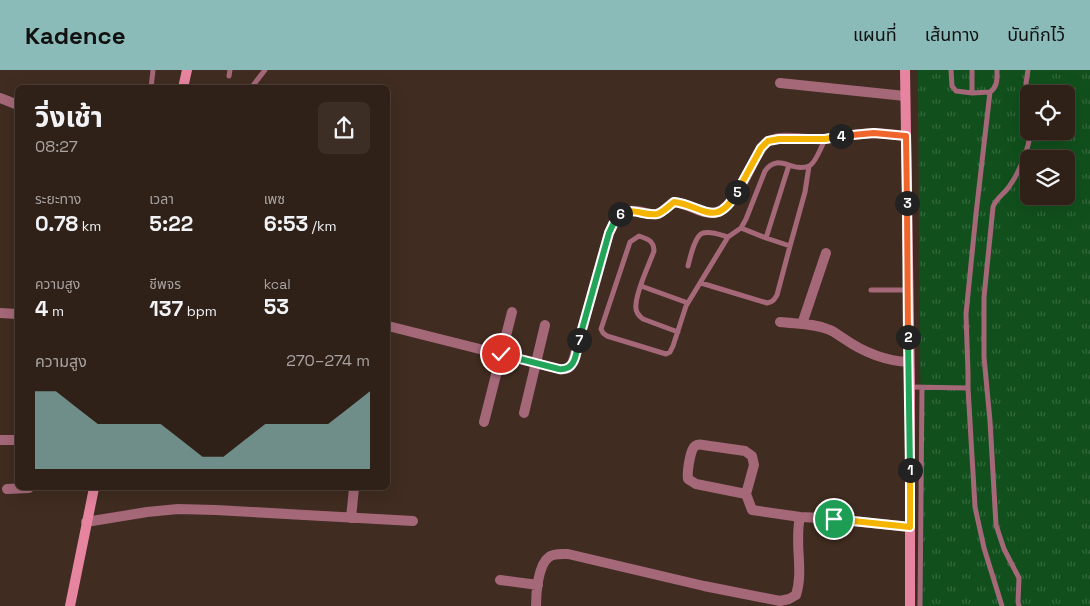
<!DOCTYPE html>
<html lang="th">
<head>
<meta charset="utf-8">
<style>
	body { margin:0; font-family:"Space Grotesk","Noto Sans Thai",sans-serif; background:#3c2e25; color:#f1f3f6; height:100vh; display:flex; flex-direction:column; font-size:19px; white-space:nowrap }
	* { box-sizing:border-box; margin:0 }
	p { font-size:16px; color:#a8a3a2 }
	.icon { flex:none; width:28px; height:28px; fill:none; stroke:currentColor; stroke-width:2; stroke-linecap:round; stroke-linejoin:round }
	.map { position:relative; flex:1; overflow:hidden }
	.details { position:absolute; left:15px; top:15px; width:375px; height:405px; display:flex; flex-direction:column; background:#302118; border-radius:8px; box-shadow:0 5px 20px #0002,0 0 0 1px #4b3e37 }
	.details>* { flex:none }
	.buttons { position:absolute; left:1020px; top:15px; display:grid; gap:10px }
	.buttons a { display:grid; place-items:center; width:55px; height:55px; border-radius:8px; background:#302118; box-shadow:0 5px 20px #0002,0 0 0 1px #4b3e37; font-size:25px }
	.pin { position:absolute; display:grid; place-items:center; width:42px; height:42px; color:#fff; margin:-21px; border:2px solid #fff; border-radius:50%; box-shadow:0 1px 5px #0007 }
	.km { position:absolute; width:25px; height:25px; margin:-12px; border-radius:50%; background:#222; color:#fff; font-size:14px; line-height:25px; text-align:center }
	.round { display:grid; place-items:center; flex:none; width:52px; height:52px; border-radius:8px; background:#3c2e25 }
	.overview { display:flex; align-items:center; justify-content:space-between; height:85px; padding:0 20px }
	h1 { font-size:28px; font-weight:700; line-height:38px }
	.figures { display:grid; grid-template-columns:repeat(3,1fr); gap:8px; height:85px; padding:5px 20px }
	.figures div { display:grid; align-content:center }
	.figures b { font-size:21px; font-weight:700 }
	.figures small { font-size:14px; font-weight:400 }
	.figures p { font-size:14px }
	.chart { height:140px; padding:10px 20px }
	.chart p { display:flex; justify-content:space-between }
	.chart svg { width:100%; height:90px; margin-top:5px; fill:#8bbbb9; opacity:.7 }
	header { display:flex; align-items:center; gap:30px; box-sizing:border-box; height:70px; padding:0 25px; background:#8bbbb9; color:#111 }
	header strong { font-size:24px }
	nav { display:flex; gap:28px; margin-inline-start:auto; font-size:18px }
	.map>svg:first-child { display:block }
	.grass { fill:url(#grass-tufts); fill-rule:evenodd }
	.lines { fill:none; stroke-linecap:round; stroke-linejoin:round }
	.lane { stroke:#a56879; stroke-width:5 }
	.street { stroke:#a56879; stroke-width:10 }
	.secondary { stroke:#e785a1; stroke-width:10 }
	.split-1-casing { stroke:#fff; stroke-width:10 }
	.split-2-casing { stroke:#fff; stroke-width:10 }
	.split-3-casing { stroke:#fff; stroke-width:10 }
	.split-4-casing { stroke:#fff; stroke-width:10 }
	.split-5-casing { stroke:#fff; stroke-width:10 }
	.split-6-casing { stroke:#fff; stroke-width:10 }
	.split-7-casing { stroke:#fff; stroke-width:10 }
	.split-8-casing { stroke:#fff; stroke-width:10 }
	.split-1 { stroke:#f5b400; stroke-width:6 }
	.split-2 { stroke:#22a559; stroke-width:6 }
	.split-3 { stroke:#f0652b; stroke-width:6 }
	.split-4 { stroke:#f0652b; stroke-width:6 }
	.split-5 { stroke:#f5b400; stroke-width:6 }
	.split-6 { stroke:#f5b400; stroke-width:6 }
	.split-7 { stroke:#22a559; stroke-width:6 }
	.split-8 { stroke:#22a559; stroke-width:6 }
</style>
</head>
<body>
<header>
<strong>Kadence</strong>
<nav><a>แผนที่</a><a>เส้นทาง</a><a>บันทึกไว้</a></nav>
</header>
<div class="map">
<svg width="1090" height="536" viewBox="0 0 1090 536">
	<defs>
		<pattern id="grass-tufts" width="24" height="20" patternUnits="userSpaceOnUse" patternTransform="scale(1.25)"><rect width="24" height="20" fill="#11501d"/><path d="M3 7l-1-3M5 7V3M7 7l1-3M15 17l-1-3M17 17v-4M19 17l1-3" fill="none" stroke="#34693d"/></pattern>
	</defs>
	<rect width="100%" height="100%" fill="#402c20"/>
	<path class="grass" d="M918,0H1090V536H922ZM1029,24H1066V61H1029ZM1029,89H1066V126H1029Z"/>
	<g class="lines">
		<path class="lane" d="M951,0L952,16L956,21L972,23L990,22
			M997,0C997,9 998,16 990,22L976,144L966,244L968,303V318L975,437L984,478L1002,536
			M1028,0L1026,13L1029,41
			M229,6L230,0
			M151,18L153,0
			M251,18L265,0
			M972,23V0
			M741,158L766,168L790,176L805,122L809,96
			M766,168L789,95
			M688,196C690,188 695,165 703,163C711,161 721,165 728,167
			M701,213L767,233C773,232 774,230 777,225L790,176
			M641,216L688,233
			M871,220H908
			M678,262L643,249C639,246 635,241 636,235C636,221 649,195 654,181C654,171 648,169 639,166L630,172L601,259L603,263L607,266L666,284L670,282L673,276L686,236L728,167L741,158L746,149L765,101C778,82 792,103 809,96C815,94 822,76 825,69
			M910,317L968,318
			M920,536L922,318
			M1019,536L1018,532L1019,508L1004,479L996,455L990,351L984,287V227L993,137C996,128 1003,125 1008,118C1018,105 1030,78 1030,61"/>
		<path class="street" d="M780,13L905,26
			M0,28L18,35
			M0,243L18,244
			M780,252C796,254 814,253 830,260C835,262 838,265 843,268C863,282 885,291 909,292
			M802,254L826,183
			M388,256L559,299C570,300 571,297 574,288L609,163C617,146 620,137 642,142C647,143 653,145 658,144C663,142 669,135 674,132C687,133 698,143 711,143C731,145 748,101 757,86C760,81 763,74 769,71C784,64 810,71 826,69C841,67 856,64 872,63C883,63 895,65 906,66
			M524,343L545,255
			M484,352L512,242
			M0,370H18
			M7,419L29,418
			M746,424L696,414L688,409C687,403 690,379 695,376C698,374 700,374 703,375L745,381L752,386L754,395L746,424L752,440L800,447
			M351,448L354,418
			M86,452L147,442L178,439L216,440L413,451
			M500,510L538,515
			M536,536C536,523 538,495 549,487C554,483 562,484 568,484L704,516L780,531L789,529L796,525C804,500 794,473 800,447L823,448L910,457"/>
		<path class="secondary" d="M905,0L910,317V536
			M183,18L187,0
			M70,536L94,418"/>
	</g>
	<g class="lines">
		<defs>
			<path id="split-1" d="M834,449L910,457V400"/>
			<path id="split-2" d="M908,267L910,400"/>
			<path id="split-3" d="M907,133L908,267"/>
			<path id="split-4" d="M841,66L874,63L906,66L907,133"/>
			<path id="split-5" d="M737,122L761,78L768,71L779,69H825L841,66"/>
			<path id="split-6" d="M620,144C634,137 643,146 657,144C662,143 669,136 674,132C702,135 716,160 737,122"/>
			<path id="split-7" d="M579,270L609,163L617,146L620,144"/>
			<path id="split-8" d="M501,284L559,299C576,301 576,283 579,270"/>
		</defs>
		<use href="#split-1" class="split-1-casing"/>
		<use href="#split-2" class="split-2-casing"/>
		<use href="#split-3" class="split-3-casing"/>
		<use href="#split-4" class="split-4-casing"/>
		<use href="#split-5" class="split-5-casing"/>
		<use href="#split-6" class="split-6-casing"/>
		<use href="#split-7" class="split-7-casing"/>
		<use href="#split-8" class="split-8-casing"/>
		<use href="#split-1" class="split-1"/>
		<use href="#split-2" class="split-2"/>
		<use href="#split-3" class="split-3"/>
		<use href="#split-4" class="split-4"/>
		<use href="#split-5" class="split-5"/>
		<use href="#split-6" class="split-6"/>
		<use href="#split-7" class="split-7"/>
		<use href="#split-8" class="split-8"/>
	</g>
</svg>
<div class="buttons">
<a><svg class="icon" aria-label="locate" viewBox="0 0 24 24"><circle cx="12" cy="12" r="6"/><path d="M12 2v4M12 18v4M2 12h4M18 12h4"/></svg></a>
<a><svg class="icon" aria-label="layers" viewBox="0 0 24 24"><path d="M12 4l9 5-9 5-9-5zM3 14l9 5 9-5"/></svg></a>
</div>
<div class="pin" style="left:834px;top:449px;background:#1e9e55"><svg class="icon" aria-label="arrive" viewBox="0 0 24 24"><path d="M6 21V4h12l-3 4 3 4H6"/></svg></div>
<div class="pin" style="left:501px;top:284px;background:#d93025"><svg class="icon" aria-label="check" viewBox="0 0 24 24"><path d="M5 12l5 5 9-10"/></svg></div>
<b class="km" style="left:910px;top:400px">1</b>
<b class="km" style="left:908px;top:267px">2</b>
<b class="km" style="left:907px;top:133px">3</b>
<b class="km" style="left:841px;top:66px">4</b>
<b class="km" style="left:737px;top:122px">5</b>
<b class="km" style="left:620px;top:144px">6</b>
<b class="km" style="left:579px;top:270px">7</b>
<section class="details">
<div class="overview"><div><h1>วิ่งเช้า</h1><p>08:27</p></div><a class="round"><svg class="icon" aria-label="share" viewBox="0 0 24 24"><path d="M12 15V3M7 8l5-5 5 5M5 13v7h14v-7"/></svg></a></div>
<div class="figures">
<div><p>ระยะทาง</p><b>0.78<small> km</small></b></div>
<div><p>เวลา</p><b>5:22</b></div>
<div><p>เพซ</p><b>6:53<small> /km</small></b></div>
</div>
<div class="figures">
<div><p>ความสูง</p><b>4<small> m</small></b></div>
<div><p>ชีพจร</p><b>137<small> bpm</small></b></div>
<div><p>kcal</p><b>53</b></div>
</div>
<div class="chart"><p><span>ความสูง</span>270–274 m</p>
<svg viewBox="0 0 160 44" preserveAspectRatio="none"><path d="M0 44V6L10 6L20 14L30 22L40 22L50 22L60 22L70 30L80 38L90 38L100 30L110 22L120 22L130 22L140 22L150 14L160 6V44z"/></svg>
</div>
</section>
</div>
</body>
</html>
